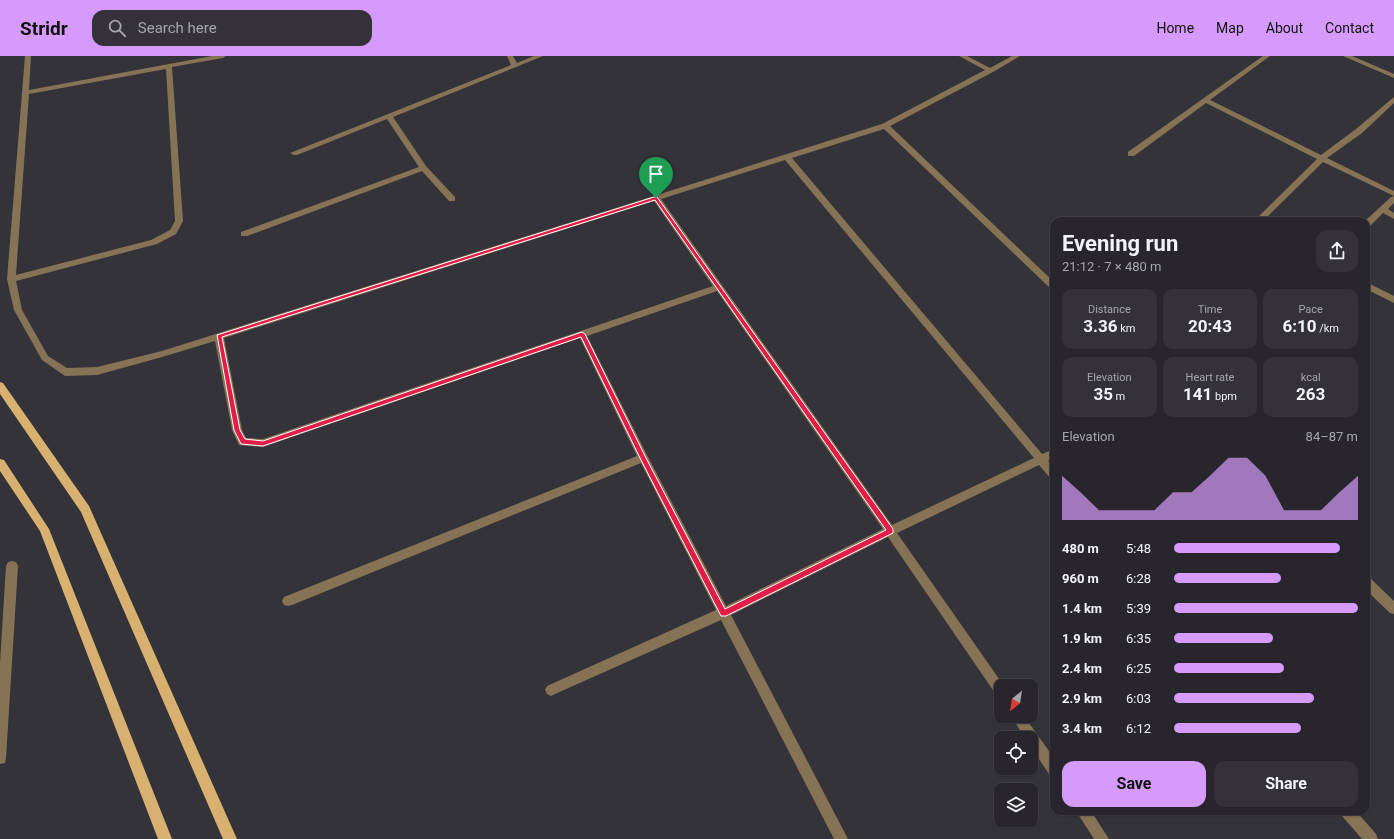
<!DOCTYPE html>
<html lang="en">
<head>
<meta charset="utf-8">
<style>
	body { margin:0; font-family:Roboto,sans-serif; background:#343238; color:#f1f3f6; height:100vh; display:flex; flex-direction:column; font-size:15px; white-space:nowrap }
	* { box-sizing:border-box; margin:0 }
	p { font-size:13px; color:#a5a5a9 }
	.icon { flex:none; width:22px; height:22px; fill:none; stroke:currentColor; stroke-width:2; stroke-linecap:round; stroke-linejoin:round }
	.map { position:relative; flex:1; overflow:hidden }
	.details { position:absolute; left:1050px; top:161px; width:320px; height:598px; display:flex; flex-direction:column; background:#28262c; border-radius:12px; box-shadow:0 1px 3px #0004,0 0 0 1px #444348 }
	.details>* { flex:none }
	.needle { width:26px; rotate:210deg }
	.fabs { position:absolute; left:994px; top:623px; display:grid; gap:8px }
	.fabs a { display:grid; place-items:center; width:44px; height:44px; border-radius:8px; background:#28262c; box-shadow:0 1px 3px #0004,0 0 0 1px #444348; font-size:20px }
	.pin { position:absolute; display:grid; place-items:center; width:34px; height:34px; color:#fff; margin:-41px -17px; border-radius:50% 50% 50% 0; rotate:-45deg; box-shadow:0 0 4px #0007 }
	.pin .icon { rotate:45deg }
	.round { display:grid; place-items:center; flex:none; width:42px; height:42px; border-radius:12px; background:#343238 }
	.summary { display:flex; align-items:center; justify-content:space-between; height:68px; padding:0 12px }
	h1 { font-size:22px; font-weight:700; line-height:30px }
	.metrics { display:grid; grid-template-columns:repeat(3,1fr); gap:6px; height:68px; padding:4px 12px }
	.metrics div { display:grid; align-content:center; border-radius:10px; background:#343238; text-align:center }
	.metrics b { font-size:17px; font-weight:700 }
	.metrics small { font-size:11px; font-weight:400 }
	.metrics p { font-size:11px }
	.chart { height:112px; padding:8px 12px }
	.chart p { display:flex; justify-content:space-between }
	.chart svg { width:100%; height:72px; margin-top:4px; fill:#d69bfa; opacity:.7 }
	.button { display:flex; gap:8px; margin-top:auto; padding:8px 12px }
	.button a { flex:1; height:46px; border-radius:12px; background:#d69bfa; color:#111; font-size:16px; font-weight:700; line-height:46px; text-align:center }
	.button a+a { background:#343238; color:#f1f3f6 }
	ul { padding:0 12px; list-style:none; font-size:13px }
	li { display:grid; grid-template-columns:64px 48px 1fr; align-items:center; height:30px }
	li i { height:10px; border-radius:5px; background:#d69bfa }
	header { display:flex; align-items:center; gap:24px; box-sizing:border-box; height:56px; padding:0 20px; background:#d69bfa; color:#111 }
	header strong { font-size:19px }
	nav { display:flex; gap:22px; margin-inline-start:auto; font-size:14px }
	.search { width:280px; height:36px; background:#343238; display:flex; align-items:center; gap:10px; box-sizing:border-box; padding:0 14px; border-radius:12px; color:#a5a5a9; font-size:15px }
	.map>svg:first-child { display:block }
	.lines { fill:none; stroke-linecap:round; stroke-linejoin:round }
	.minor { fill:#867355; fill-rule:evenodd }
	.major { fill:#d8b06f; fill-rule:evenodd }
	.route { fill:#e11d48; stroke:#fff; fill-rule:evenodd }
</style>
</head>
<body>
<header>
<strong>Stridr</strong>
<div class="search"><svg class="icon" aria-label="search" viewBox="0 0 24 24"><circle cx="10" cy="10" r="6"/><path d="M15 15l6 6"/></svg>Search here</div>
<nav><a>Home</a><a>Map</a><a>About</a><a>Contact</a></nav>
</header>
<div class="map">
<svg width="1394" height="783" viewBox="0 0 1394 783">
	<rect width="100%" height="100%" fill="#35333a"/>
	<g class="lines">
		<path class="minor" d="M25,0H31L29,34L212,0H226L223,2L172,11L183,165L176,178L157,188L16,225L22,254L48,300L67,312L97,311L162,295L882,68L985,14L959,0H967L990,12L1012,0H1020L993,16L890,70L1054,226V234L1051,233L884,73L792,102L1042,398L1054,393V402L1048,405L1054,412V423L1050,422L1039,409L897,477L1004,630H1001V642L997,640L888,481L731,559L848,783H834L721,564L555,638L551,640L547,638L545,634L547,630L716,554L641,407L292,549L288,550L284,549L282,545L284,541L637,400L580,282L263,391L239,389L232,374L215,285L162,301L97,319L65,320L42,304L14,254L7,223ZM166,13L175,165L170,174L151,184L16,219L29,38ZM785,104L1034,402L892,469L661,143ZM654,145L713,230L263,383L246,382L242,374L224,282ZM717,235L883,473L726,550L647,399L587,280Z
			M507,0H513L517,7L534,0H543L393,61L426,110L455,141V145H449L422,115L247,180H241V176L419,111L387,63L297,99H294L290,97L511,9Z
			M1263,0H1270L1210,44L1321,99L1356,73L1394,41V47L1362,77L1327,102L1394,135V140L1323,106L1263,165H1254L1317,103L1206,47L1134,100H1128V96Z
			M1343,0H1352L1394,18V22Z
			M1394,140V147L1388,153L1394,157V163L1383,157L1369,171L1366,172L1365,165L1391,141Z
			M1366,226L1394,240V247L1366,233Z
			M12,505L16,506L18,510L6,702L5,707L0,708V607L6,510L8,506Z
			M1366,521L1370,522L1394,545V558L1390,557L1366,534Z
			M1011,660H1024L1054,702V719L1049,718L1031,691V682H1025Z
			M1076,755H1091L1109,783H1094Z
			M1340,755H1356L1376,778L1378,783H1362L1342,760Z"/>
		<path class="major" d="M0,326L3,327L89,450L237,783H223L81,456L0,338Z
			M0,403L4,404L49,473L172,783H158L40,475L0,415Z"/>
	</g>
	<path class="route" d="M654,141H657L893,473V477L726,560H721L641,404L581,281L263,390L241,388L234,374L217,279ZM655,144L886,474L725,553L645,400L585,278L582,276L263,385L245,383L240,374L222,281Z"/>
</svg>
<div class="fabs">
<a><svg class="needle" viewBox="-14 -14 28 28"><path d="M0-13l5 13h-10z" fill="#e53935"/><path d="M0 13l5-13h-10z" fill="#a5a5a9"/></svg></a>
<a><svg class="icon" aria-label="locate" viewBox="0 0 24 24"><circle cx="12" cy="12" r="6"/><path d="M12 2v4M12 18v4M2 12h4M18 12h4"/></svg></a>
<a><svg class="icon" aria-label="layers" viewBox="0 0 24 24"><path d="M12 4l9 5-9 5-9-5zM3 14l9 5 9-5"/></svg></a>
</div>
<div class="pin" style="left:656px;top:142px;background:#1e9e55"><svg class="icon" aria-label="arrive" viewBox="0 0 24 24"><path d="M6 21V4h12l-3 4 3 4H6"/></svg></div>
<section class="details">
<div class="summary"><div><h1>Evening run</h1><p>21:12 · 7 × 480 m</p></div><a class="round"><svg class="icon" aria-label="share" viewBox="0 0 24 24"><path d="M12 15V3M7 8l5-5 5 5M5 13v7h14v-7"/></svg></a></div>
<div class="metrics">
<div><p>Distance</p><b>3.36<small> km</small></b></div>
<div><p>Time</p><b>20:43</b></div>
<div><p>Pace</p><b>6:10<small> /km</small></b></div>
</div>
<div class="metrics">
<div><p>Elevation</p><b>35<small> m</small></b></div>
<div><p>Heart rate</p><b>141<small> bpm</small></b></div>
<div><p>kcal</p><b>263</b></div>
</div>
<div class="chart"><p><span>Elevation</span>84–87 m</p>
<svg viewBox="0 0 160 44" preserveAspectRatio="none"><path d="M0 44V17L10 27L20 38L30 38L40 38L50 38L60 27L70 27L80 17L90 6L100 6L110 17L120 38L130 38L140 38L150 27L160 17V44z"/></svg>
</div>
<ul>
<li><b>480 m</b>5:48<i style="width:90%"></i></li>
<li><b>960 m</b>6:28<i style="width:58%"></i></li>
<li><b>1.4 km</b>5:39<i style="width:100%"></i></li>
<li><b>1.9 km</b>6:35<i style="width:54%"></i></li>
<li><b>2.4 km</b>6:25<i style="width:60%"></i></li>
<li><b>2.9 km</b>6:03<i style="width:76%"></i></li>
<li><b>3.4 km</b>6:12<i style="width:69%"></i></li>
</ul>
<div class="button"><a>Save</a><a>Share</a></div>
</section>
</div>
</body>
</html>
